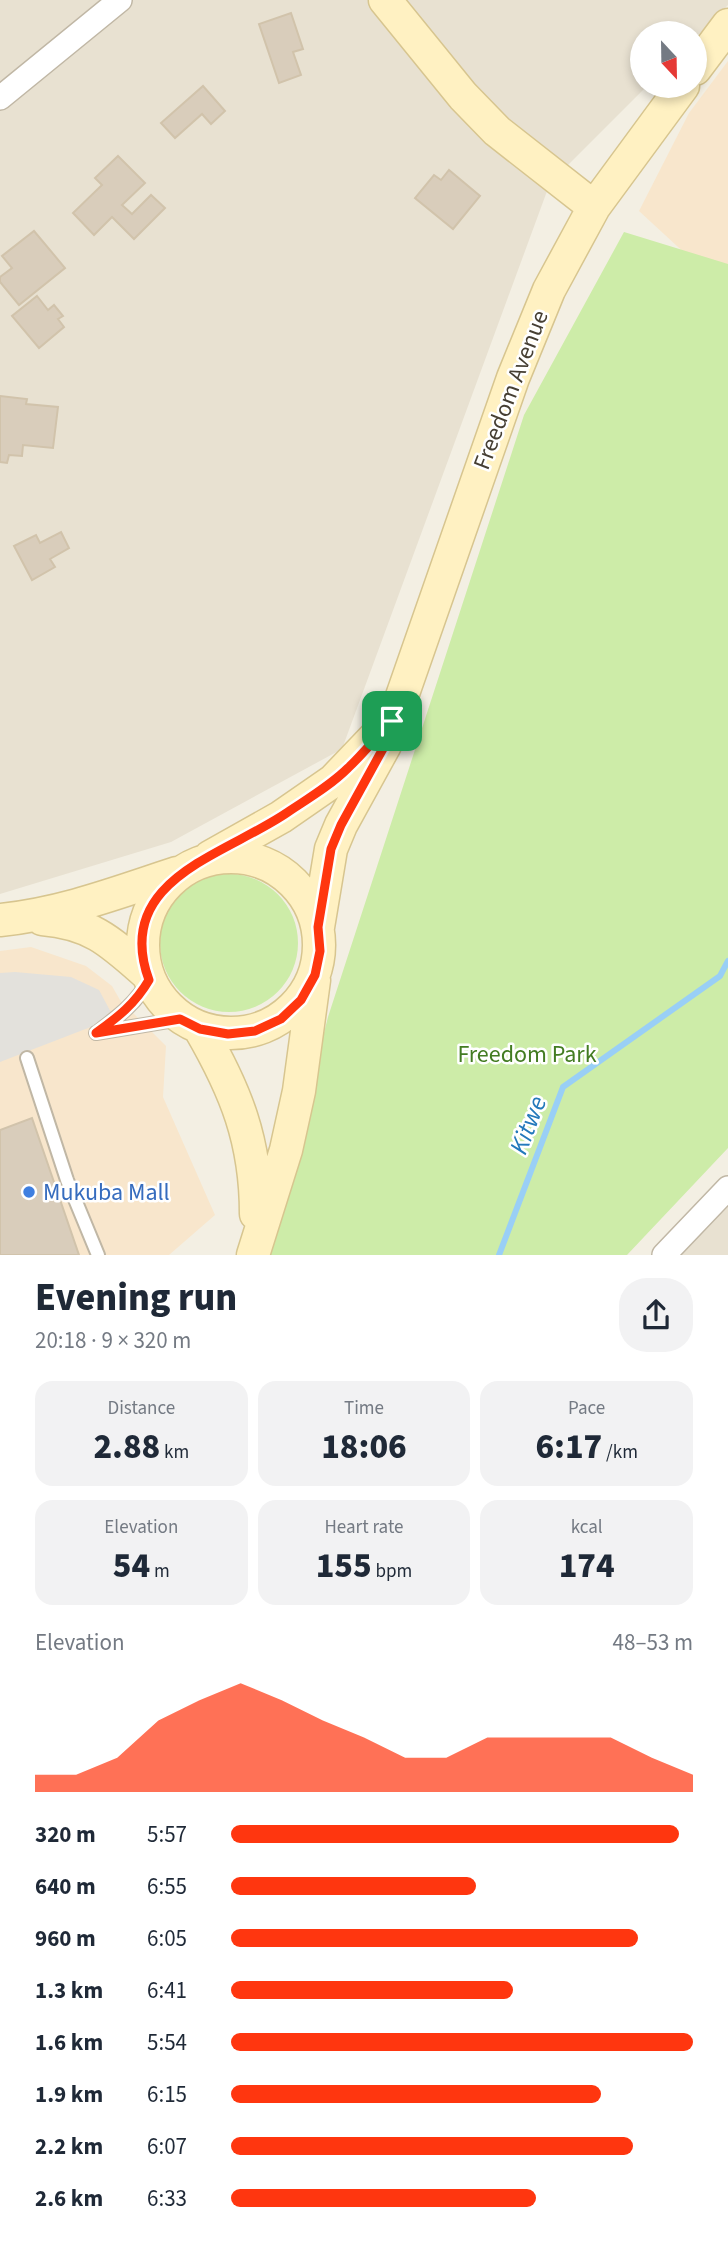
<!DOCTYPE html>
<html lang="en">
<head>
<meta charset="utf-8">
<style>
	body { margin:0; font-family:"Source Sans 3",sans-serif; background:#f2f2f3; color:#1f2937; height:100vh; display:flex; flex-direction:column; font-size:26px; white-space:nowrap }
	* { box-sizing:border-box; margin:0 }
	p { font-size:23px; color:#747a83 }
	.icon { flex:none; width:38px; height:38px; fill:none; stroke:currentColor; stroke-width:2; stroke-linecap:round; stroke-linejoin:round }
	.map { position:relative; height:1255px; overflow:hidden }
	.panel { display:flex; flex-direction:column; background:#fff; flex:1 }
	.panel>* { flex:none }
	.needle { width:46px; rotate:158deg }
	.fabs { position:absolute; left:630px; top:21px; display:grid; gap:14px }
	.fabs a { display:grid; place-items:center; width:77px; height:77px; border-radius:50%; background:#fff; box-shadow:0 4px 10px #0003; font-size:35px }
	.pin { position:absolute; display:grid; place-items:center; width:60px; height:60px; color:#fff; margin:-30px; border-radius:14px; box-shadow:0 4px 10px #0006 }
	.round { display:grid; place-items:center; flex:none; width:74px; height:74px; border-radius:28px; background:#f2f2f3 }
	.head { display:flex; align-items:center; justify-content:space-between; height:119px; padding:0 35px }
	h1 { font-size:38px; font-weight:800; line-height:52px }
	.metrics { display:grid; grid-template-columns:repeat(3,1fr); gap:10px; height:119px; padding:7px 35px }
	.metrics div { display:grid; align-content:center; border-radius:18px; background:#f2f2f3; text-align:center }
	.metrics b { font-size:35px; font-weight:800 }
	.metrics small { font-size:19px; font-weight:400 }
	.metrics p { font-size:19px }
	.chart { height:196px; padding:14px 35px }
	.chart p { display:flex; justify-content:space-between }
	.chart svg { width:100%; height:126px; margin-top:7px; fill:#ff360f; opacity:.7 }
	ul { padding:0 35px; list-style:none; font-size:23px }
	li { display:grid; grid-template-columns:112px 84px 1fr; align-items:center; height:52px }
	li i { height:18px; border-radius:9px; background:#ff360f }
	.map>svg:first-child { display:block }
	.residential { fill:#e8e1d1 }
	.commercial { fill:#f8e6cc }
	.green { fill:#cdeca8 }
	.parking { fill:#e3e1dc }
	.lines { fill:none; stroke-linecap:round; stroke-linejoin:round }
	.stream { stroke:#99cff6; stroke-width:6 }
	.building { fill:#d9cdbb; stroke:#d1c3ab; stroke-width:2 }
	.lane-casing { stroke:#c0b7a5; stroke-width:16 }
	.street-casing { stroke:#c0b7a5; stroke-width:26 }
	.secondary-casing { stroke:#d7c58f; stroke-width:35 }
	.lane { stroke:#fff; stroke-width:12 }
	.street { stroke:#fff; stroke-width:23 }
	.secondary { stroke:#fff1c2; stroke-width:32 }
	.route-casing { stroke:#fff; stroke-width:14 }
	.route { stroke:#ff360f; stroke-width:9 }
	.shop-dot { fill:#3f7fe0; stroke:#fff; stroke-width:2.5 }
	.labels { text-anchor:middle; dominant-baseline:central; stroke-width:5; stroke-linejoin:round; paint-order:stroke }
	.street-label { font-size:24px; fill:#463f33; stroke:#fff }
	.park-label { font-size:24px; fill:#437c22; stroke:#fff }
	.shop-label { font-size:24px; fill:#366cbe; stroke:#fff; text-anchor:start }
	.water-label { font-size:26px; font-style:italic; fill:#2379bb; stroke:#fff }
</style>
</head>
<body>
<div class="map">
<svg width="728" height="1255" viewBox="0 0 728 1255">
	<rect width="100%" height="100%" fill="#f3efe3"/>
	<path class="residential" d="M0,0H728V5L695,38V33H642V86H647L550,183L342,749L171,842L0,894Z
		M728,1196V1255H669Z"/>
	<path class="commercial" d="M728,61V293L639,211L689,113Z
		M31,947L86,966L112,986L120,1000L166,1046L163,1097L215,1215L169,1255H0V951Z"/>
	<path class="green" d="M624,232L728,264V1148L627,1255H268L328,1017L524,415Z
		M160 943a69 69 0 1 1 138 0a69 69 0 1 1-138 0Z"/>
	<path class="parking" d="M15,972L71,977L99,990L114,1018L0,1062V973Z"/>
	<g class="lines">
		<path class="stream" d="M499,1255L563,1087L720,976L728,961"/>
	</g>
	<path class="building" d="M291,13L303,49L293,52L301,75L279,83L259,24Z
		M203,86L225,111L211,124L202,114L175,138L161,123Z
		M118,156L145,183L122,205L132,214L151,195L165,208L134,239L112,217L94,235L73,213L102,185L95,178Z
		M449,170L480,196L453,229L415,198L434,175L441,180Z
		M34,231L65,268L19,305L0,282V277L12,268L2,256Z
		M37,296L48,310L54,305L63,316L58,319L64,327L39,348L12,316Z
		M0,396L27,399L26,404L58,407L53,448L23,445L22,456L9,455L7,463L0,462Z
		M61,532L69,548L50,559L55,567L32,580L14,546L36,535L40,543Z
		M32,1118L79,1255H0V1130Z"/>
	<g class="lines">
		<defs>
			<path id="lane" d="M99,1031C120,1015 136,1003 149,980
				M96,1033L180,1019
				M27,1058L67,1180L98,1255"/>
			<path id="street" d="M0,98L120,0
				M664,1255L728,1188"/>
			<path id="secondary" d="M385,0L463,96L497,131L594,207
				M695,69L728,25
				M143 945a88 88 0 1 1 176 0a88 88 0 1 1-176 0Z
				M210,857L281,817L333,781L376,736
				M42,919C91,923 110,941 146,973
				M0,920C62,914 119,892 177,873
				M318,927L331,849L341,825L385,745L513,378L549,290L594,207L683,86
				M200,1029C236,1091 256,1141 256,1214
				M253,1255L286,1150L299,1091L314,980"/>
		</defs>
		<use href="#lane" class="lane-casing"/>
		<use href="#street" class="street-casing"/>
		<use href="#secondary" class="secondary-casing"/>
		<use href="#lane" class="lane"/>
		<use href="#street" class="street"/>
		<use href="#secondary" class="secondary"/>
	</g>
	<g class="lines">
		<defs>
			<path id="route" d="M392,721L385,745L341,825L331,849L318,927L320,951L315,975L301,1000L281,1019L255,1031L228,1034L200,1029L180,1019L96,1033C118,1017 135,1004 149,980C112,879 226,855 288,812C309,798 331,785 348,768C364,753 377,736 392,721Z"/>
		</defs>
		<use href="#route" class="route-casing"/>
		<use href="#route" class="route"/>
	</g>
	<circle class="shop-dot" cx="29" cy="1192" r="7"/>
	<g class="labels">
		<g class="street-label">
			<text transform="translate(511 390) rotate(-69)">Freedom Avenue</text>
		</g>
		<g class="park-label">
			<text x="527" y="1054">Freedom Park</text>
		</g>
		<g class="shop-label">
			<text x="43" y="1192">Mukuba Mall</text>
		</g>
		<g class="water-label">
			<text transform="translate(528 1125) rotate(-69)">Kitwe</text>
		</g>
	</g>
</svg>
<div class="fabs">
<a><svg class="needle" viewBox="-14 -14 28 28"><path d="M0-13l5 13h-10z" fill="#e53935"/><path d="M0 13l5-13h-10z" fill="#747a83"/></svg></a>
</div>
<div class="pin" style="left:392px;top:721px;background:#1e9e55"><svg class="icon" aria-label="arrive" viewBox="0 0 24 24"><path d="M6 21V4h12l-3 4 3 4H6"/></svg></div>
</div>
<section class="panel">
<div class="head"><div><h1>Evening run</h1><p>20:18 · 9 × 320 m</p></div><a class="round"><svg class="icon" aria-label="share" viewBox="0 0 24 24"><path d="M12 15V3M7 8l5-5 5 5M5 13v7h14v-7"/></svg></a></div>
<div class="metrics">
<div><p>Distance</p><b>2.88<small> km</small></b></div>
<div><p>Time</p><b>18:06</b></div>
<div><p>Pace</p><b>6:17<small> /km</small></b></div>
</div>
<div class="metrics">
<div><p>Elevation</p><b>54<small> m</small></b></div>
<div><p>Heart rate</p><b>155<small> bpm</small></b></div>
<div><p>kcal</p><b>174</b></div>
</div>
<div class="chart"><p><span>Elevation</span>48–53 m</p>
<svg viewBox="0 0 160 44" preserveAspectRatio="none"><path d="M0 44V38L10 38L20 32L30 19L40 12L50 6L60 12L70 19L80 25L90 32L100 32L110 25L120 25L130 25L140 25L150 32L160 38V44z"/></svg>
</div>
<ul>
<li><b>320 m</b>5:57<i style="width:97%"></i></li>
<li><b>640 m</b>6:55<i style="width:53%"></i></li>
<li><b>960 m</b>6:05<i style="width:88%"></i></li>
<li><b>1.3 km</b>6:41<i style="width:61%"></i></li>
<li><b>1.6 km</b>5:54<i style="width:100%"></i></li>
<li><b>1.9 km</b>6:15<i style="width:80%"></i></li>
<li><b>2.2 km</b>6:07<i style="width:87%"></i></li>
<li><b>2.6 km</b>6:33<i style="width:66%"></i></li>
</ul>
</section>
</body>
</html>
